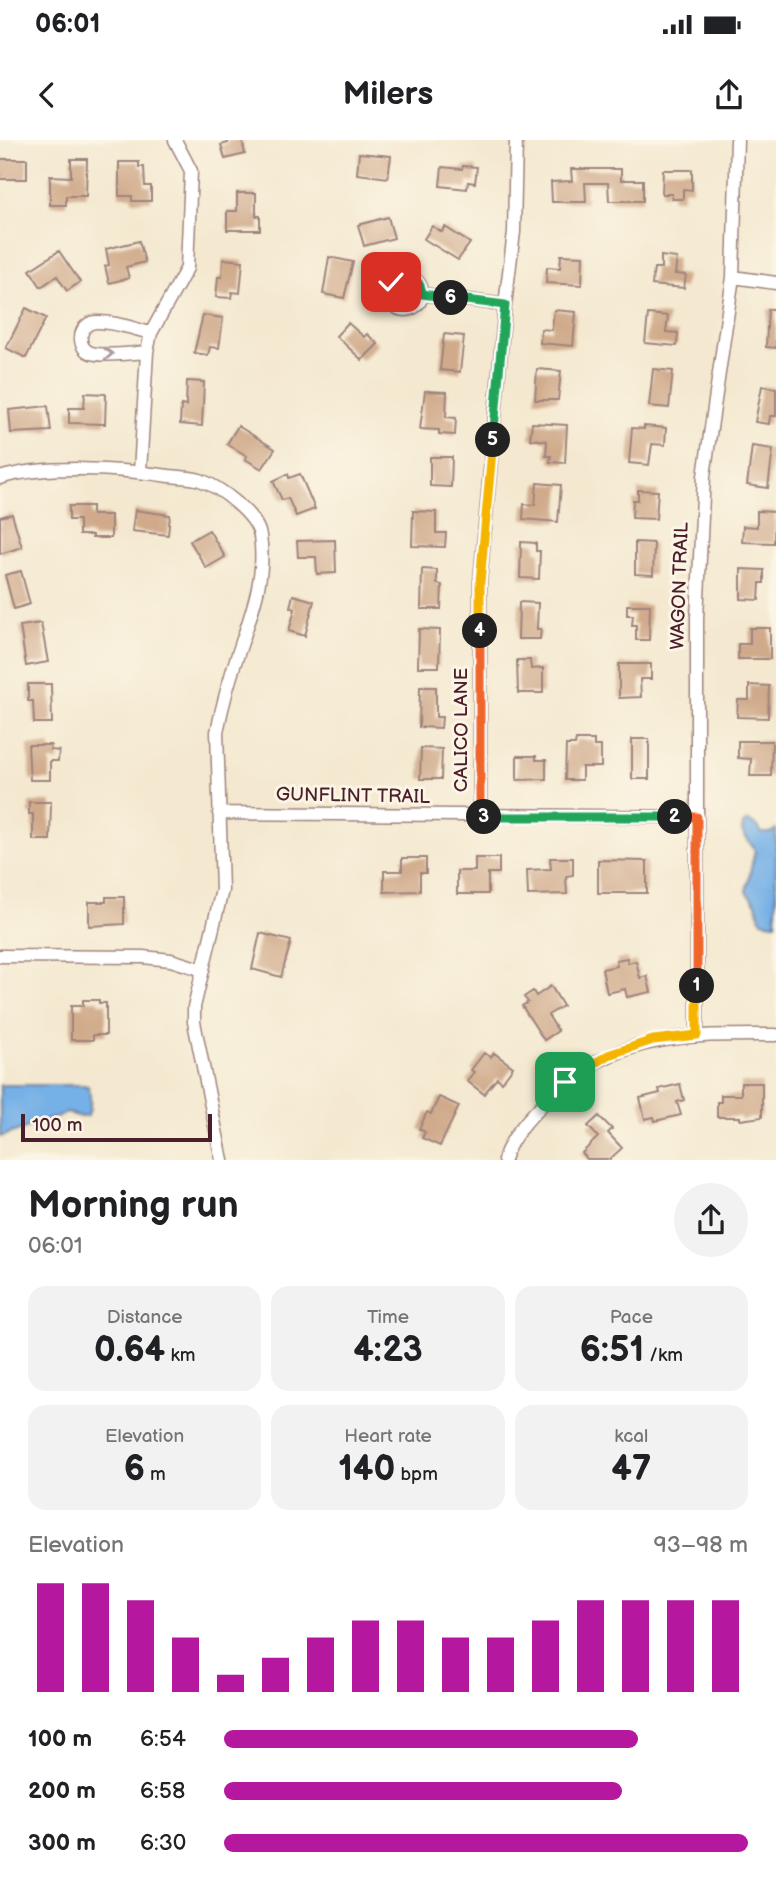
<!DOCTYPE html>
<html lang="en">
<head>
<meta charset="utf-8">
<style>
	body { margin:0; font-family:"Balsamiq Sans",sans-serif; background:#f2f2f2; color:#202124; height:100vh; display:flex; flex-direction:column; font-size:26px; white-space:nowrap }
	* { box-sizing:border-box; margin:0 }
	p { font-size:23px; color:#757577 }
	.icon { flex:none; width:38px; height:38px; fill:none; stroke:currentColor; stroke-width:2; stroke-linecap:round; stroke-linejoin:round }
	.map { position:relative; height:1020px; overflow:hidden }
	.side { display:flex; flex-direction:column; background:#fff; flex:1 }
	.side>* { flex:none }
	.scale { position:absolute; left:21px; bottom:18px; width:191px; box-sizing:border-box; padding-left:7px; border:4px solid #4a1f2b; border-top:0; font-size:19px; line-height:24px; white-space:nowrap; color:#4a1f2b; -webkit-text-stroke:5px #fcf5e5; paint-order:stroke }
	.pin { position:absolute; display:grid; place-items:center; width:60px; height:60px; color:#fff; margin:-30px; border-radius:14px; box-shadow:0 4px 10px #0006 }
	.km { position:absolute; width:35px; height:35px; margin:-18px; border-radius:50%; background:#222; color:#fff; font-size:19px; line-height:35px; text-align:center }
	.round { display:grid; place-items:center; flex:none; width:74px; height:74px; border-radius:37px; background:#f2f2f2 }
	.summary { display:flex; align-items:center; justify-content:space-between; height:119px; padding:0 28px }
	h1 { font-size:38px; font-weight:600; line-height:52px }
	.stats { display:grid; grid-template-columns:repeat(3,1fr); gap:10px; height:119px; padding:7px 28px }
	.stats div { display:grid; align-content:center; border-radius:18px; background:#f2f2f2; text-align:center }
	.stats b { font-size:35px; font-weight:600 }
	.stats small { font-size:19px; font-weight:400 }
	.stats p { font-size:19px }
	.chart { height:196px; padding:14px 28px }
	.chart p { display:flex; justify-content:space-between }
	.chart svg { width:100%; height:126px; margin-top:7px; stroke:#b5179e; stroke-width:6 }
	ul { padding:0 28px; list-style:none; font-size:23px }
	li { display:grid; grid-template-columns:112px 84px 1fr; align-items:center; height:52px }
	li i { height:18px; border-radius:9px; background:#b5179e }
	.status { display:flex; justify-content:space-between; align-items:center; height:49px; padding:0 35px; background:#fff; direction:ltr }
	.status svg { height:19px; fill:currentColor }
	header { display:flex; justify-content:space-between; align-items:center; height:91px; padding:0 28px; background:#fff; font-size:32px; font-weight:600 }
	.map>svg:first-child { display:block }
	.water { fill:#74b0e6; stroke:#5f6888; stroke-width:2 }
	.building { fill:#d0aa8b }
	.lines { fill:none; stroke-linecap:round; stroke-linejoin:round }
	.street-casing { stroke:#9f847e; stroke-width:15 }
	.street { stroke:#fff; stroke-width:12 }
	.oneway { stroke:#ae9aa0 }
	.split-1-casing { stroke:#fff; stroke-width:14 }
	.split-2-casing { stroke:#fff; stroke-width:14 }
	.split-3-casing { stroke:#fff; stroke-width:14 }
	.split-4-casing { stroke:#fff; stroke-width:14 }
	.split-5-casing { stroke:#fff; stroke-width:14 }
	.split-6-casing { stroke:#fff; stroke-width:14 }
	.split-7-casing { stroke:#fff; stroke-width:14 }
	.split-1 { stroke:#f5b400; stroke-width:9 }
	.split-2 { stroke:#f0652b; stroke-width:9 }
	.split-3 { stroke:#22a559; stroke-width:9 }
	.split-4 { stroke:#f0652b; stroke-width:9 }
	.split-5 { stroke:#f5b400; stroke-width:9 }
	.split-6 { stroke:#22a559; stroke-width:9 }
	.split-7 { stroke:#22a559; stroke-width:9 }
	.labels { text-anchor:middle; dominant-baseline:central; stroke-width:6; stroke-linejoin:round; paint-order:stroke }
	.street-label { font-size:19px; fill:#4a1f2b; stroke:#fcf5e5 }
</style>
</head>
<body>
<div class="status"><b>06:01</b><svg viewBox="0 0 49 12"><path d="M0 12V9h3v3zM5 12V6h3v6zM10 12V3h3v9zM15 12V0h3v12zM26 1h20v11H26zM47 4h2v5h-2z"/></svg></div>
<header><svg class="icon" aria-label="back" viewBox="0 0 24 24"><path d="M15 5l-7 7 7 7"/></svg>Milers<svg class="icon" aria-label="share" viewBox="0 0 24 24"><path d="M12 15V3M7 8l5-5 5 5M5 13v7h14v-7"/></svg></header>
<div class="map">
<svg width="776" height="1020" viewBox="0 0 776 1020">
	<rect width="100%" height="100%" fill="#fcf5e5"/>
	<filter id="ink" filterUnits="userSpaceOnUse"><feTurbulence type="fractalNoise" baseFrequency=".0143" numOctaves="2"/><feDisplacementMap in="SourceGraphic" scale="14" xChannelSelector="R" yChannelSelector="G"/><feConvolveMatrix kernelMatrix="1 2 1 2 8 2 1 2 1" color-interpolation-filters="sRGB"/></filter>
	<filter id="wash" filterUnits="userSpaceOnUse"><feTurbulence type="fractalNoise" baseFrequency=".00686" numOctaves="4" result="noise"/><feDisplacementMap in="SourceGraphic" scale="28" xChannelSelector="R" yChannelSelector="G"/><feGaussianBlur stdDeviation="1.57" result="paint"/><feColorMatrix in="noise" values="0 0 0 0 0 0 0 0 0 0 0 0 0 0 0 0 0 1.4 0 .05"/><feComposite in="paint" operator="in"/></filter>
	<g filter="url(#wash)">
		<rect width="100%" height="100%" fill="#f4e9d0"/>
		<path class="water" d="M748,681L757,686L762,693H770L776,689V783C757,782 762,782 757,766C755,761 749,756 746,751L755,710L742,692L743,684Z
			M0,945H83L88,946C91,955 91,967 88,976L81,977L67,973L0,997Z"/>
		<g id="blocks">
			<path class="building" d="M227,0H242L245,14L225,19L221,5L228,3Z
				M359,13L391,16L388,38L357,34Z
				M0,19H27V39H0Z
				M71,19H87L86,56H66V65H50V36L71,37Z
				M119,22H139V27H144L145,46H151V61H132V56H119Z
				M463,26L477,27L475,43L468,42L467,49L440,46L442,27L462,29Z
				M571,29H621V40H643V61H609L608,43H585L586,62H552L551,42L572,41Z
				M663,30H692V50L683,49V59H672V54H662Z
				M237,53H256V76H260V90H227V71H237Z
				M388,77L394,98L364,106L358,85Z
				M432,86L442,92L445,87L470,103L458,120L424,99Z
				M139,101L145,122L126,127L129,138L109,143L105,126L109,125L106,109Z
				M59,111L80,142L67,151L57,136L41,147L30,130Z
				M561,115L583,116L582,145L546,143L547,127L560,128Z
				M661,116L677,118L675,134L686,135L684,148L652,145L654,128H661Z
				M329,117L353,122L344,158L323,154Z
				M223,119L243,121L240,153L232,152L231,158L216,157L218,137H222Z
				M26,168L46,178L26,218L6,208Z
				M768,169H776V208L766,207Z
				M554,170L576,172L573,206L540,203L541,189L552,190Z
				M648,174L668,176L666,192L678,193L677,206L645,203Z
				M203,175L223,178L219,208L210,207L208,215L194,213Z
				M348,183L364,197L367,194L378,204L362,220L336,196Z
				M444,194L464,196L460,232L440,230Z
				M537,229L561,231L558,260H535Z
				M653,229L673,231L669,268L649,266Z
				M187,241L204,242L202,286L180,284L181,265L186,266Z
				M762,246L776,248V276H770L769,284L755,282Z
				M425,251L447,252L446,277L456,278L455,295L439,294V290L420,289Z
				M85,253L106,254L105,284L69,283V268H84Z
				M48,266L51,291L11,293L9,270Z
				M532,283L567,285L565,323L550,322L551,316H546L547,301L530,299Z
				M238,286L275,309L262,329L245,319L247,316L227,304Z
				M644,286L666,288L665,305L652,304L649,325L629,323L632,288L644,289Z
				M752,306L773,309L768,348L747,345Z
				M430,317H452L451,347L430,346Z
				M288,334L289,338L300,334L315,369L296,376L288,358L282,360L273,341Z
				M537,343L561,345L558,382L523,379L524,364L535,365Z
				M638,350L658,351L656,379L632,378L633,360H638Z
				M69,366H92V375H111V398H92V395H79V380H69Z
				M135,370L170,375L168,395L132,391Z
				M413,371L436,372V393H446L445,407L412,406Z
				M757,371L775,372L774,403L742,402L743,386L757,387Z
				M12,374L22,407L0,414V377Z
				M209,390L225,417L206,428L190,401Z
				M335,400L336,433L317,434L316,417H298L297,401Z
				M521,402L536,403V411H540L539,439L520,438Z
				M635,402L654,403L653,435L635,434Z
				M422,429L437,430V444L442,445L441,469H421Z
				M741,429L764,430V443H760L759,460L741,459Z
				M21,431L30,464L14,469L5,435Z
				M293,455L314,461L305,496L289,491L295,469L290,467Z
				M519,462L538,463L537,489H541L540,499H518Z
				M627,465H650L649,500H636V485H632L633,475H627Z
				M41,483L48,522L26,526L20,486Z
				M750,488H770V519H738V504H750Z
				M419,489L440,490L439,527H418Z
				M517,520H530L531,529L543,528V553H518Z
				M619,524H651V539H640L641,557L619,558Z
				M28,544H51L52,583H34L33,561H28Z
				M749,545L769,546L768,578L737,577L738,560H749Z
				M420,547H436V577H442L441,588L419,587Z
				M632,599H649V639H632Z
				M576,600H594V606H601V627H582V640H565L566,605H575Z
				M738,601H772L771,636H750L751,619L738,618Z
				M28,605H51L50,610L59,611L58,621H50V640H30Z
				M421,608L442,609L441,639H420Z
				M517,616H536V620H546V639L517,640Z
				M29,662H51L50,700H33V674H29Z
				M402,718H426V733H420V751L384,752V731H402Z
				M475,718H499V733H488V754H457V731H475Z
				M550,718H573V735L566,736L567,754L528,755L527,730L551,729Z
				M598,720L647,721V753H598Z
				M106,757H124V784L89,786V762H106Z
				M260,793L291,801L281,837L252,829Z
				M627,818L628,823L636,821L640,838L647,836L651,852L627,857L625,849L607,853L602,829L617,826L616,820Z
				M551,846L563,866L548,875L558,891L544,900L522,866L528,862L524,857L533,851L536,856Z
				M83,860H99V863H106V895H93V900H71V866H83Z
				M484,913L491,917L494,913L513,927L502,942L497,938L484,954L467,941L474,932L471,930Z
				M741,943H762V977L740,980V977H717V962H721V955H741Z
				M680,944L684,960L677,962L681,975L655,981L654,977L645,979L640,958L660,953L659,949Z
				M439,957L459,966L440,1006L422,998L425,992L419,989L427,972L431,974Z
				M599,976L612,989L608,993L622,1008L610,1019H587L582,1013L598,997L588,986Z"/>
		</g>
	</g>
	<g filter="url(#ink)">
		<use href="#blocks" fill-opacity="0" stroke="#9f847e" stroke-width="2"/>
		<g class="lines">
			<defs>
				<path id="street" d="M388 153a17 17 0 1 1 34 0a17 17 0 1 1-34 0Z
					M733,137L776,143
					M422,154L505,165
					M147,212C133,213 104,217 91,213C75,207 79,183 96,182C113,181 134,189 151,193
					M140,332L147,212L151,193L187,128L191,31L175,0
					M0,338C45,324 122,329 169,336C179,337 191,337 200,340C220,347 257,375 260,396C266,434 253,469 241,505C231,533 223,562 217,592L222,750L194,867V882L222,1020
					M219,673L697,677
					M480,677V442L505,165L514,92L516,0
					M0,816L143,817L171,820L203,830
					M697,895V478L704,336L733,137L737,0
					M504,1020C509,1000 526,981 540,967C549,959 557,948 566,941C632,892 699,895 776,895"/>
			</defs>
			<use href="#street" class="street-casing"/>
			<use href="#street" class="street"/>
		</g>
		<defs><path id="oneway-chevron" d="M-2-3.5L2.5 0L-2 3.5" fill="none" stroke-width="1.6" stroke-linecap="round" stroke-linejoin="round" transform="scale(1.75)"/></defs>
		<use class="oneway" href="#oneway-chevron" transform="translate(108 214) rotate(-2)"/>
	</g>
	<g class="lines" filter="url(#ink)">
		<defs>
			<path id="split-1" d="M565,942L608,915L653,900L697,895V846"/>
			<path id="split-2" d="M675,677H697V846"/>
			<path id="split-3" d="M484,677H675"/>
			<path id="split-4" d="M480,491V677H484"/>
			<path id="split-5" d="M480,491V442L493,300"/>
			<path id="split-6" d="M451,158L505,165L493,300"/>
			<path id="split-7" d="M391,142C405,131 420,137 422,154L451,158"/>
		</defs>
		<use href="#split-1" class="split-1-casing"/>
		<use href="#split-2" class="split-2-casing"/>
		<use href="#split-3" class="split-3-casing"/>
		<use href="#split-4" class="split-4-casing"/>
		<use href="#split-5" class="split-5-casing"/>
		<use href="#split-6" class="split-6-casing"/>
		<use href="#split-7" class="split-7-casing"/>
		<use href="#split-1" class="split-1"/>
		<use href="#split-2" class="split-2"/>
		<use href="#split-3" class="split-3"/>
		<use href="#split-4" class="split-4"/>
		<use href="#split-5" class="split-5"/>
		<use href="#split-6" class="split-6"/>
		<use href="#split-7" class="split-7"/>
	</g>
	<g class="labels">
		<g class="street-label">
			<text transform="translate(680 446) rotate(-88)">WAGON TRAIL</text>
			<text transform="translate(461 590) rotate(-90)">CALICO LANE</text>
			<text transform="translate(353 656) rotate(1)">GUNFLINT TRAIL</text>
		</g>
	</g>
</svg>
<div class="scale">100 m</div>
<div class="pin" style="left:565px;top:942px;background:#1e9e55"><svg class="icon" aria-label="arrive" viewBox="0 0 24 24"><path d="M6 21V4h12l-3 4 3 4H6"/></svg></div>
<div class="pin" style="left:391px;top:142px;background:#d93025"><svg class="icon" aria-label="check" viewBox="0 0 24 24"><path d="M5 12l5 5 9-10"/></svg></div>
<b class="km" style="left:697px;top:846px">1</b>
<b class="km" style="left:675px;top:677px">2</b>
<b class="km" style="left:484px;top:677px">3</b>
<b class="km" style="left:480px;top:491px">4</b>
<b class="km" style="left:493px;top:300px">5</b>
<b class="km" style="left:451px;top:158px">6</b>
</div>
<section class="side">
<div class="summary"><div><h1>Morning run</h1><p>06:01</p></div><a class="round"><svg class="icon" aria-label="share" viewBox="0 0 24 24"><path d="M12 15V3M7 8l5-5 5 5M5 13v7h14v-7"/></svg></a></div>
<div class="stats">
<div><p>Distance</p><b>0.64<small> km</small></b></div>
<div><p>Time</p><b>4:23</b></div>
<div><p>Pace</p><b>6:51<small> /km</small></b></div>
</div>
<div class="stats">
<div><p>Elevation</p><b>6<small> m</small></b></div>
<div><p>Heart rate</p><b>140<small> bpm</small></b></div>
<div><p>kcal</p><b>47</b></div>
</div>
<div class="chart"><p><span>Elevation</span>93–98 m</p>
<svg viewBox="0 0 160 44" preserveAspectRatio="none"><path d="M5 44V6M15 44V6M25 44V12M35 44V25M45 44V38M55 44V32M65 44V25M75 44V19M85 44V19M95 44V25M105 44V25M115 44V19M125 44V12M135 44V12M145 44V12M155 44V12"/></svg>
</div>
<ul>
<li><b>100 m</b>6:54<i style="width:79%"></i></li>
<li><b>200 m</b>6:58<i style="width:76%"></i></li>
<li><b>300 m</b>6:30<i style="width:100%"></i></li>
</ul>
</section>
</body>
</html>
